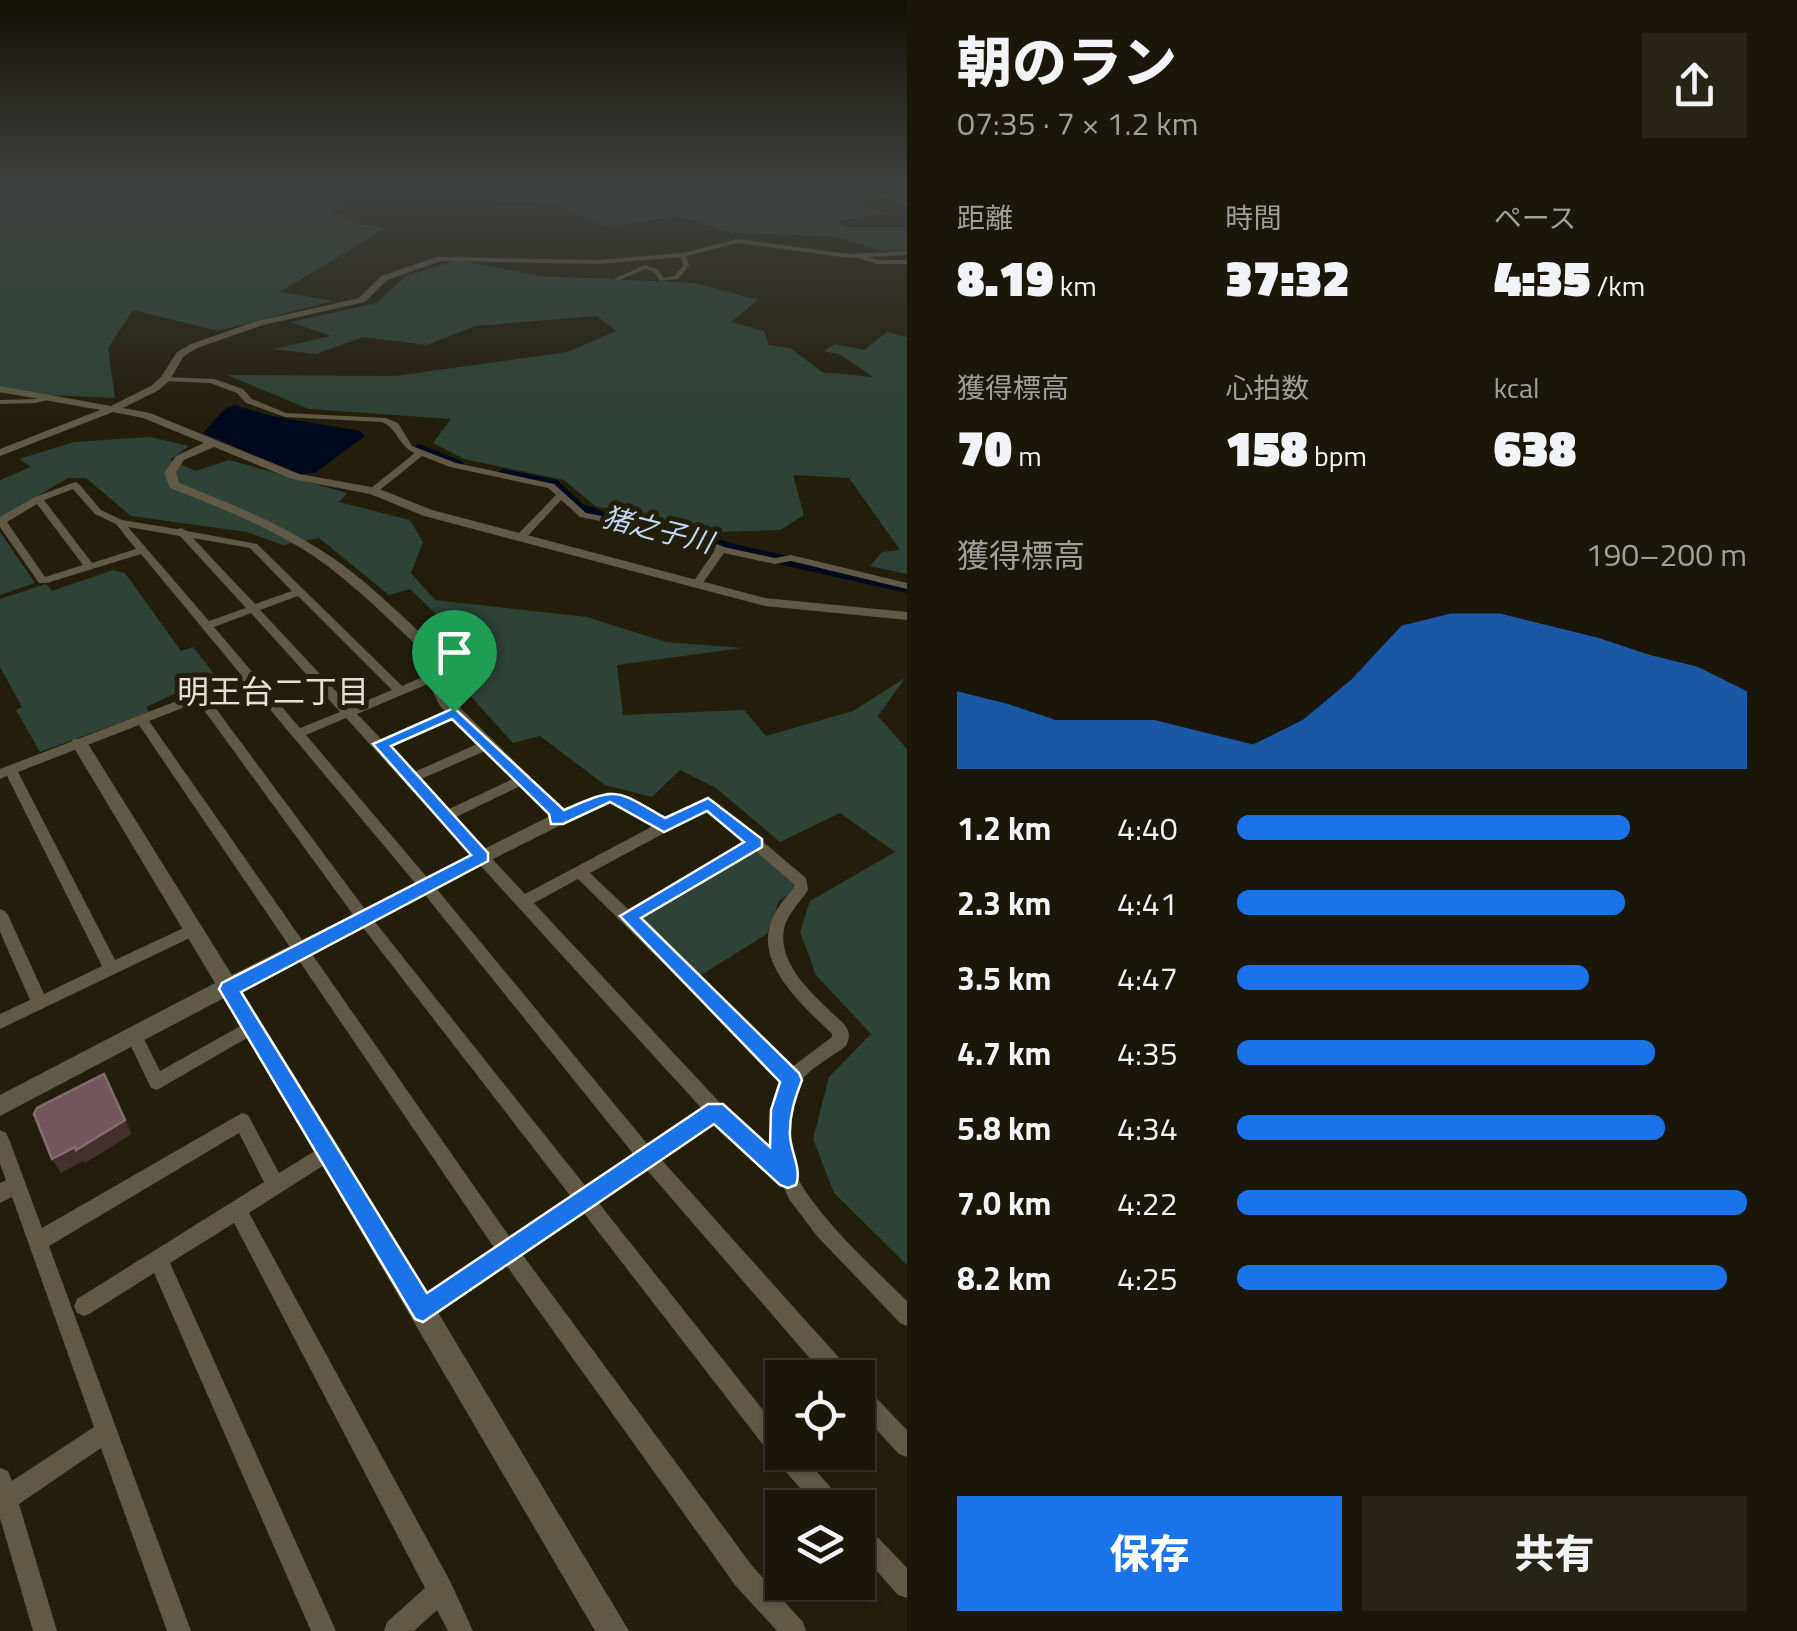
<!DOCTYPE html>
<html lang="ja">
<head>
<meta charset="utf-8">
<style>
	body { margin:0; font-family:"Titillium Web","Noto Sans JP",sans-serif; background:#272317; color:#f1f3f6; height:100vh; display:flex; flex-direction:column; font-size:38px; white-space:nowrap }
	* { box-sizing:border-box; margin:0 }
	p { font-size:32px; color:#9f9f9c }
	.icon { flex:none; width:55px; height:55px; fill:none; stroke:currentColor; stroke-width:2; stroke-linecap:round; stroke-linejoin:round }
	.map { position:relative; flex:1; overflow:hidden }
	.panel { display:flex; flex-direction:column; background:#1a1609; width:890px }
	.panel>* { flex:none }
	.controls { position:absolute; left:765px; top:1360px; display:grid; gap:20px }
	.controls a { display:grid; place-items:center; width:110px; height:110px; border-radius:0px; background:#1a1609; box-shadow:0 2px 8px #0004,0 0 0 2px #38352a; font-size:50px }
	.pin { position:absolute; display:grid; place-items:center; width:85px; height:85px; color:#fff; margin:-102px -42px; border-radius:50% 50% 50% 0; rotate:-45deg; box-shadow:0 0 10px #0007 }
	.pin .icon { rotate:45deg }
	.round { display:grid; place-items:center; flex:none; width:105px; height:105px; border-radius:0px; background:#272317 }
	.headline { display:flex; align-items:center; justify-content:space-between; height:170px; padding:0 50px }
	h1 { font-size:55px; font-weight:800; line-height:75px }
	.stats { display:grid; grid-template-columns:repeat(3,1fr); gap:15px; height:170px; padding:10px 50px }
	.stats div { display:grid; align-content:center }
	.stats b { font-size:50px; font-weight:800 }
	.stats small { font-size:28px; font-weight:400 }
	.stats p { font-size:28px }
	.chart { height:280px; padding:20px 50px }
	.chart p { display:flex; justify-content:space-between }
	.chart svg { width:100%; height:180px; margin-top:10px; fill:#1a73e8; opacity:.7 }
	.button { display:flex; gap:20px; margin-top:auto; padding:20px 50px }
	.button a { flex:1; height:115px; border-radius:0px; background:#1a73e8; color:#fff; font-size:40px; font-weight:800; line-height:115px; text-align:center }
	.button a+a { background:#272317; color:#f1f3f6 }
	ul { padding:0 50px; list-style:none; font-size:32px }
	li { display:grid; grid-template-columns:160px 120px 1fr; align-items:center; height:75px }
	li i { height:25px; border-radius:12px; background:#1a73e8 }
	main { display:flex; flex:1; min-height:0 }
	.map>svg:first-child { display:block }
	.green { fill:#2f4237 }
	.water { fill:#00091e }
	.lines { fill:none; stroke-linecap:round; stroke-linejoin:round }
	.river { fill:#00091e; fill-rule:evenodd }
	.minor { fill:#5f5945; fill-rule:evenodd }
	.tertiary { fill:#5f5945; fill-rule:evenodd }
	.shaded-wall { fill:#452f2e }
	.building { fill:#73565d; stroke:#856c70; stroke-width:2.5 }
	.route { fill:#1a73e8; stroke:#fff; stroke-width:2.5; fill-rule:evenodd }
	.labels { text-anchor:middle; dominant-baseline:central; stroke-width:10; stroke-linejoin:round; paint-order:stroke }
	.far-water-label { font-size:28px; font-style:italic; fill:#c1d8f6; stroke:#231e0c }
	.neighbourhood-label { font-size:32px; fill:#e4e1d5; stroke:#231e0c }
</style>
</head>
<body>
<main>
<div class="map">
<svg width="907" height="1631" viewBox="0 0 907 1631">
	<rect width="100%" height="100%" fill="#231e0c"/>
	<path class="green" d="M0,188H733L759,196L849,194L850,202L887,214L835,221L847,227H907V250L882,251L834,236L732,233L680,216L607,227L551,202L343,198L330,211L358,224L386,228L280,292L333,301L218,331L133,310L108,348L115,398L0,393Z
		M457,260L542,276L695,283L758,300L731,322L764,331L769,345L790,348L822,372L873,377L841,355L824,351L835,344L864,350L887,332L907,337V574L870,566L882,552L900,550L849,478L793,475L804,515L780,530L717,532L595,506L564,480L464,459L433,443L451,419L309,409L227,375L395,376L567,352L616,331L597,316L475,326L427,345L363,337L316,354L274,349L331,336L291,322L376,303L406,276Z
		M150,437L189,446L170,460L196,471L229,460L347,493L339,502L410,520L423,542L411,573L435,600L587,617L666,642L742,648L617,665L623,715L744,710L766,736L853,711L905,678L878,716L907,749V1265L834,1193L813,1139L829,1077L871,1034L816,975L800,932L810,901L895,852L840,813L780,842L716,788L680,770L652,797L605,785L540,736L513,743L458,682L465,642L410,589L389,595L319,538L283,545L247,532L131,516L86,478H68L0,518V480L31,467L19,459L74,442Z
		M0,532L35,583L0,595Z
		M113,570L125,573L181,651L193,647L215,675L146,707L149,712L40,752L16,710L22,707L0,667V599L46,584L52,591Z
		M751,852L761,854L795,880V890L779,901L767,934L698,977L642,923L643,913Z"/>
	<path class="water" d="M235,405L272,416L360,431L365,436L315,473L299,474L203,433L226,408Z"/>
	<g class="lines">
		<path class="river" d="M419,444L462,461L464,464L452,467L414,451L412,448Z
			M503,469L557,480L583,504L631,521L623,526L571,510L547,487L498,476L496,473Z
			M689,529L730,543L907,583V593L719,551L683,537V531Z"/>
		<path class="minor" d="M865,188H872L907,202V206Z
			M683,253L686,255L689,266L678,279L660,281L653,271L645,269L619,280L614,279L645,265L657,269L664,278L674,276L683,266L680,255Z
			M856,254L878,260H907V264H878L854,257Z
			M165,377L214,379L243,389L252,399L286,413L386,418L398,423L412,446L456,463L554,484L586,513L691,533L724,547L775,558L791,555L907,583V589L791,561L775,564L724,553L700,587H692L691,585L715,550L688,538L580,517L561,500L525,539H517V535L556,495L548,488L450,467L422,456L376,493H370V489L415,453C399,447 398,429 382,422L285,417L246,403L237,393L210,383L162,381V377Z
			M48,395L52,397L51,399L36,403L0,404V400L35,399Z
			M75,482L78,483L101,510L122,520L177,529L181,528L187,531L257,544L402,686L429,674H437L439,677L437,680L357,714L381,739L450,709H458L460,712L458,715L387,746L412,773L484,741H494L495,744L494,747L419,780L447,810L519,776H529L531,779L529,782L454,818L525,894L653,826L614,802H609L562,824H552L550,820L552,816L608,792L622,795L664,820L703,800H713L806,878L808,890C800,903 787,914 784,929C778,964 811,992 833,1014C838,1019 846,1024 848,1031C850,1037 848,1041 846,1046C830,1058 809,1068 798,1085C791,1095 789,1109 788,1121C787,1136 788,1152 793,1167C807,1208 875,1269 907,1301V1326L900,1323L817,1236L789,1199L782,1184L715,1122L661,1159L850,1370L852,1378H827L646,1169L598,1202L782,1434V1452H799L842,1500L845,1508H818L774,1459L583,1212L522,1254L753,1567L803,1622L806,1631H777L735,1585L506,1265L430,1317L423,1320L416,1317L413,1310L416,1303L495,1249L139,725L18,772L115,960L188,926L193,924L198,926L201,930L198,934L0,1029V1014L30,1000L0,932V909L5,911L8,915L44,994L102,966L7,776L0,779V769L242,676L141,554L47,583H39L0,527V517L35,497ZM73,489L95,514L116,524L136,549L92,563L44,500ZM37,504L83,565L45,577L7,522ZM128,527L180,536L246,608L209,621ZM193,538L250,548L292,591L255,604ZM298,596L392,690L351,707L260,610ZM251,613L340,712L300,728L214,627ZM247,682L421,890L635,1156L587,1188L367,912L208,698ZM198,702L357,920L572,1198L511,1239L149,721ZM346,718L703,1110L649,1146L431,882L306,735ZM707,810L745,843L628,909L590,873ZM754,850L794,884V888C783,900 772,913 769,929C760,970 806,1008 832,1034V1037L792,1067L637,918ZM578,879L782,1081L771,1114V1150L722,1105L534,903Z
			M253,1019L259,1021L261,1026L259,1031L157,1090L151,1088L127,1038L129,1033L135,1031L141,1033L160,1071Z
			M242,1113L248,1115L279,1173L323,1146L329,1143L335,1146L338,1152L335,1158L249,1213L450,1581L473,1631H448L437,1610L414,1631H384L387,1622L425,1588L234,1223L170,1263L336,1631H311L154,1273L91,1313L84,1316L77,1313L74,1306L77,1299L264,1182L239,1133L49,1246L191,1631H167L101,1448L19,1504L57,1631H33L0,1518V1468L8,1471L12,1481L94,1427L12,1197L0,1203V1183L6,1180L0,1164V1130L6,1133L9,1139L42,1228Z
			M858,1384L866,1387L907,1430V1457L899,1454L858,1410Z
			M858,1521L866,1525L907,1568V1598L898,1595L858,1550Z"/>
		<path class="tertiary" d="M737,239L849,254L907,251V255L849,258L737,243L683,257L598,264L441,261L387,280L365,302L263,325L197,348L184,356L169,381L159,390L123,408L150,413L299,474L377,488L432,510L765,598L907,612V620L765,606L424,516L370,494L292,479L214,447L184,460L176,473L179,483C226,502 276,521 319,549C365,577 403,618 443,654L445,657L441,677L452,700L566,812L563,824L369,921L241,989L337,1144L629,1631H595L224,998L0,1116V1095L215,983L71,743L73,739H85L232,975L548,817V814L440,706L425,677L430,658C392,623 355,584 312,555C268,526 218,507 170,488L164,473L176,456L204,443L143,418L113,412L0,456V449L100,410L0,392V386L111,406L151,386L161,377L177,352L191,344L257,321L359,298L381,276L437,257L598,260L683,253Z"/>
	</g>
	<path class="shaded-wall" d="M104,1074L132,1134L85,1163L83,1161L61,1173L52,1159Z"/>
	<path class="building" d="M104,1074L125,1120L76,1150L75,1147L52,1159L34,1114L37,1108Z"/>
	<linearGradient id="sky" x2="0" y2="1"><stop stop-color="#131007"/><stop offset="0.45" stop-color="#3f4140"/><stop offset="1" stop-color="#3f4140" stop-opacity="0"/></linearGradient>
	<rect width="907" height="416" fill="url(#sky)"/>
	<path class="route" d="M454,708L564,810C618,786 615,789 665,818L708,798L762,839V847L641,918L799,1073L802,1080C795,1098 789,1116 790,1136C791,1153 802,1169 796,1185L788,1188L780,1185L714,1124L423,1322L415,1319L219,989L222,983L471,855L373,744ZM452,719L549,814L551,824H563L610,802L664,832L707,811L744,842L620,916L780,1082L771,1110L770,1147L723,1104H708L427,1293L241,992L488,861V853L391,746Z"/>
	<g class="labels">
		<g class="far-water-label">
			<text transform="translate(658 529) rotate(14)">猪之子川</text>
		</g>
		<g class="neighbourhood-label">
			<text x="273" y="691">明王台二丁目</text>
		</g>
	</g>
</svg>
<div class="controls">
<a><svg class="icon" aria-label="locate" viewBox="0 0 24 24"><circle cx="12" cy="12" r="6"/><path d="M12 2v4M12 18v4M2 12h4M18 12h4"/></svg></a>
<a><svg class="icon" aria-label="layers" viewBox="0 0 24 24"><path d="M12 4l9 5-9 5-9-5zM3 14l9 5 9-5"/></svg></a>
</div>
<div class="pin" style="left:454px;top:712px;background:#1e9e55"><svg class="icon" aria-label="arrive" viewBox="0 0 24 24"><path d="M6 21V4h12l-3 4 3 4H6"/></svg></div>
</div>
<section class="panel">
<div class="headline"><div><h1>朝のラン</h1><p>07:35 · 7 × 1.2 km</p></div><a class="round"><svg class="icon" aria-label="share" viewBox="0 0 24 24"><path d="M12 15V3M7 8l5-5 5 5M5 13v7h14v-7"/></svg></a></div>
<div class="stats">
<div><p>距離</p><b>8.19<small> km</small></b></div>
<div><p>時間</p><b>37:32</b></div>
<div><p>ペース</p><b>4:35<small> /km</small></b></div>
</div>
<div class="stats">
<div><p>獲得標高</p><b>70<small> m</small></b></div>
<div><p>心拍数</p><b>158<small> bpm</small></b></div>
<div><p>kcal</p><b>638</b></div>
</div>
<div class="chart"><p><span>獲得標高</span>190–200 m</p>
<svg viewBox="0 0 160 44" preserveAspectRatio="none"><path d="M0 44V25L10 28L20 32L30 32L40 32L50 35L60 38L70 32L80 22L90 9L100 6L110 6L120 9L130 12L140 16L150 19L160 25V44z"/></svg>
</div>
<ul>
<li><b>1.2 km</b>4:40<i style="width:77%"></i></li>
<li><b>2.3 km</b>4:41<i style="width:76%"></i></li>
<li><b>3.5 km</b>4:47<i style="width:69%"></i></li>
<li><b>4.7 km</b>4:35<i style="width:82%"></i></li>
<li><b>5.8 km</b>4:34<i style="width:84%"></i></li>
<li><b>7.0 km</b>4:22<i style="width:100%"></i></li>
<li><b>8.2 km</b>4:25<i style="width:96%"></i></li>
</ul>
<div class="button"><a>保存</a><a>共有</a></div>
</section>
</main>
</body>
</html>
